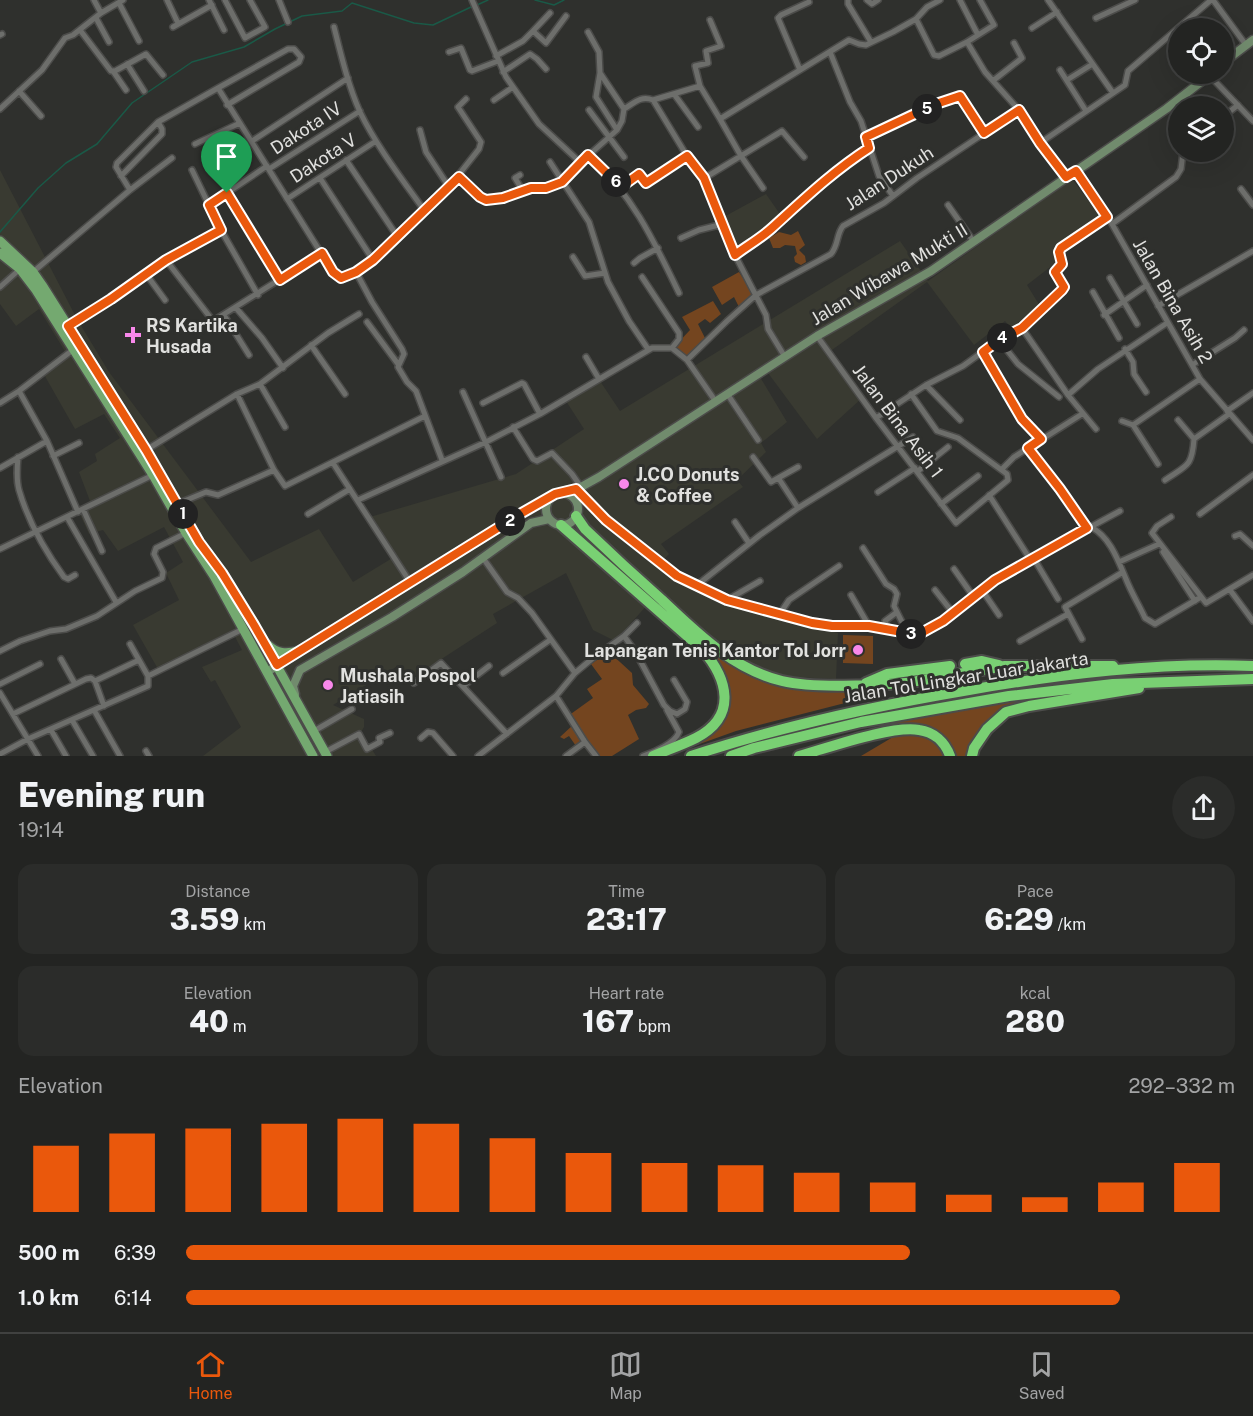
<!DOCTYPE html>
<html lang="en">
<head>
<meta charset="utf-8">
<style>
	body { margin:0; font-family:"Public Sans",sans-serif; background:#2b2c2a; color:#f1f3f6; height:100vh; display:flex; flex-direction:column; font-size:22px; white-space:nowrap }
	* { box-sizing:border-box; margin:0 }
	p { font-size:20px; color:#a3a4a5 }
	.icon { flex:none; width:33px; height:33px; fill:none; stroke:currentColor; stroke-width:2; stroke-linecap:round; stroke-linejoin:round }
	.map { position:relative; height:756px; overflow:hidden }
	.details { display:flex; flex-direction:column; background:#232422; flex:1 }
	.details>* { flex:none }
	.controls { position:absolute; left:1168px; top:18px; display:grid; gap:12px }
	.controls a { display:grid; place-items:center; width:66px; height:66px; border-radius:50%; background:#232422; box-shadow:0 6px 24px #0002,0 0 0 2px #404140; font-size:30px }
	.pin { position:absolute; display:grid; place-items:center; width:51px; height:51px; color:#fff; margin:-62px -26px; border-radius:50% 50% 50% 0; rotate:-45deg; box-shadow:0 0 6px #0007 }
	.pin .icon { rotate:45deg }
	.km { position:absolute; width:30px; height:30px; margin:-15px; border-radius:50%; background:#222; color:#fff; font-size:16px; line-height:30px; text-align:center }
	.round { display:grid; place-items:center; flex:none; width:63px; height:63px; border-radius:32px; background:#2b2c2a }
	.headline { display:flex; align-items:center; justify-content:space-between; height:102px; padding:0 18px }
	h1 { font-size:33px; font-weight:800; line-height:45px }
	.stats { display:grid; grid-template-columns:repeat(3,1fr); gap:9px; height:102px; padding:6px 18px }
	.stats div { display:grid; align-content:center; border-radius:15px; background:#2b2c2a; text-align:center }
	.stats b { font-size:30px; font-weight:800 }
	.stats small { font-size:16px; font-weight:400 }
	.stats p { font-size:16px }
	.chart { height:168px; padding:12px 18px }
	.chart p { display:flex; justify-content:space-between }
	.chart svg { width:100%; height:108px; margin-top:6px; stroke:#ea580c; stroke-width:6 }
	ul { padding:0 18px; list-style:none; font-size:20px }
	li { display:grid; grid-template-columns:96px 72px 1fr; align-items:center; height:45px }
	li i { height:15px; border-radius:8px; background:#ea580c }
	.dock { display:flex; justify-content:space-around; align-items:center; height:84px; border-top:2px solid #404140; background:#232422; font-size:16px; color:#a3a4a5 }
	.dock a { display:grid; justify-items:center; gap:3px }
	.dock .selected { color:#ea580c }
	.map>svg:first-child { display:block }
	.built { fill:#393a31 }
	.green { fill:#74451f }
	.lines { fill:none; stroke-linecap:round; stroke-linejoin:round }
	.stream { stroke:#1a5947; stroke-width:1.5 }
	.street-casing { stroke:#4c4c4a; stroke-width:8 }
	.secondary-casing { stroke:#4c4c4a; stroke-width:11 }
	.primary-casing { stroke:#4c4c4a; stroke-width:12 }
	.highway-casing { stroke:#4c4c4a; stroke-width:14 }
	.street { stroke:#6d6e6b; stroke-width:5 }
	.secondary { stroke:#718b6d; stroke-width:8 }
	.primary { stroke:#74a970; stroke-width:9 }
	.highway { stroke:#79d073; stroke-width:10 }
	.route-casing { stroke:#fff; stroke-width:12 }
	.route { stroke:#ea580c; stroke-width:8 }
	.poi-dot { fill:#f888ea; stroke:#2f302d; stroke-width:2 }
	.labels { text-anchor:middle; dominant-baseline:central; stroke-width:6; stroke-linejoin:round; paint-order:stroke }
	.street-label { font-size:18px; fill:#e1e1df; stroke:#2f302d }
	.poi-label { font-size:18px; font-weight:bold; fill:#e1e1df; stroke:#2f302d; text-anchor:start }
</style>
</head>
<body>
<div class="map">
<svg width="1253" height="756" viewBox="0 0 1253 756">
	<rect width="100%" height="100%" fill="#2f302d"/>
	<path class="built" d="M0,170L77,319L109,372L251,562L319,529L353,582L394,557L370,517L516,474L584,429L566,401L600,381L620,411L900,241L928,281L1072,179L1101,217L1053,250L1058,261L1027,285L1040,306L1011,328L1005,321L974,345L927,282L829,352L861,399L817,439L768,373L760,377L787,422L761,443L766,452L737,480L743,487L661,544L669,554L659,564L677,580L725,602L838,633L836,679L791,677L745,664L656,595L615,641L593,630L566,573L493,614L497,623L406,682L396,667L333,705L364,719V727L361,732L376,756H203L241,727L215,680L211,682L202,667L242,650L234,635L158,669L133,625L179,600L166,573L183,562L164,527L118,551L103,530L89,534L77,508L90,501L79,472L97,461L95,454L120,438L104,414L75,429L42,371L66,353L39,309L16,326L0,304Z
		M766,194L782,217L735,255L720,219Z"/>
	<path class="green" d="M798,231L805,245L799,250L805,256L806,262L801,265L795,262L794,257L797,254L795,246L785,245L780,248H773L769,238L779,232L791,235Z
		M739,272L754,295L739,307L734,297L722,305L712,287Z
		M713,301L721,314L710,323L705,319L698,324L705,338L687,357L675,346L690,330L682,317Z
		M843,635L873,636V664L843,663Z
		M706,648L740,669L776,685L867,694L849,702L736,731L680,751L677,750L719,723L725,677L718,662Z
		M609,652L632,673L633,685L649,704L646,708L636,710L628,715L639,739L612,756H600L585,739L576,746L569,736L564,739L560,737L574,724L568,716L593,698L587,689L602,679L591,664Z
		M1018,699L1021,701C999,719 975,725 967,756H954L932,732L882,730L880,724Z
		M905,734C928,736 934,737 947,756H861L893,737Z"/>
	<g class="lines">
		<path class="stream" d="M535,0L554,5L564,0
			M477,5L488,0
			M0,232L38,188L66,163L97,144L132,103L192,62L244,47L275,29L302,16L342,11L352,3L414,23L433,25L471,7"/>
		<defs>
			<path id="street" d="M94,0L101,13
				M167,0L177,21
				M209,0L224,30
				M225,0L245,38L265,27L250,0
				M279,0L288,22
				M472,0L506,77L539,124L582,164
				M848,0V4L871,42
				M867,0L872,4L878,0
				M960,0L978,35
				M1048,0L1113,93
				M1213,0L1246,45
				M119,3L139,41
				M96,18L109,42
				M1096,18L1135,0
				M916,19L934,55L939,56L967,42L985,72L1019,110L1040,143L1066,177
				M173,27L212,5
				M334,27C341,55 348,85 360,112C377,147 402,179 424,210
				M1032,28L1057,12
				M80,30L111,71H115L146,54L163,75
				M533,31L550,13
				M588,32L599,52L600,73L624,109
				M0,35L2,34
				M967,42L994,25L980,0
				M449,52L461,48L470,70L472,71L498,61
				M830,52L850,102L861,121L879,176L893,196
				M496,56L523,41L533,31L546,43L566,16
				M127,64L144,91
				M800,70L778,18L781,15L809,2
				M1060,70L1086,111
				M113,71L126,90
				M503,72L530,54L537,59L546,69
				M600,73L596,97L617,130
				M1209,75L1253,121
				M994,80L1022,58L1014,43
				M1067,80L1091,65
				M700,86L695,66L708,63L706,51L721,46L710,20
				M218,88L288,49H294L301,57L299,62L227,105
				M19,91L41,116
				M674,94L698,127
				M494,100L513,87
				M653,100L700,86L720,119L849,40L859,44L866,45L893,32L916,19L927,7L940,0
				M0,109L42,70L65,38L73,35L101,13L123,0
				M589,110L624,157
				M1224,116L1238,105
				M720,119L741,156L763,188
				M420,130L426,152L449,187
				M866,137L936,104L960,96L984,133
				M252,141L348,78
				M1040,143L1125,85L1128,71L1211,0
				M195,144L240,123
				M589,155C633,196 653,239 679,293
				M346,160L397,236
				M550,162L589,222L608,282L629,321L648,349
				M269,169L360,111
				M192,170L221,230L258,295
				M1076,171L1112,224L1200,379L1253,440
				M520,175L515,178L523,191
				M121,176L162,134V129L158,122
				M458,177L480,197L486,200L504,197L536,187L546,188L562,182L589,155L617,130L622,121L624,109C634,103 641,95 653,100L687,156L703,179L735,255L766,315L768,329L785,357
				M320,178L373,260
				M703,179L782,131L804,157
				M621,187L639,174L646,183L687,156
				M1241,189L1253,205
				M130,190L172,158
				M227,193L280,280
				M287,199L376,141
				M209,205L267,166
				M948,205L974,242
				M1112,224L1176,177L1181,169L1183,152
				M681,238L699,230L723,224
				M735,255L772,228L794,206L846,163L869,148
				M573,257L585,276L605,273
				M166,260L213,321L322,253
				M634,263L640,258L658,248
				M33,272L130,190L116,167L117,163L158,122L218,88L331,269L336,276L342,278L356,272L373,260L449,187L479,149L481,142L458,107L466,99
				M356,272L372,302L402,349L404,354L398,367L407,382L416,391L442,460
				M146,274L165,300
				M642,277L679,333V339L672,348
				M1110,278L1137,324
				M0,287L20,269
				M1093,292L1119,338
				M1158,306L1253,251
				M236,308L262,338L283,368
				M224,315L249,355
				M1104,315L1147,285
				M367,322L398,364
				M67,326C118,294 167,257 221,230
				M1022,328L1068,395L1096,429
				M817,336L876,418L956,523L1008,480L1007,474L958,438L937,431L911,394
				M999,340L1018,364L1059,397
				M311,345L345,394
				M1125,349L1133,362L1134,374L1146,392
				M983,352L1022,419L1041,439
				M586,357L599,379
				M687,360L727,321L756,295L831,254C839,244 836,235 843,226L884,203L917,178L1019,110
				M1192,365L1235,338L1244,330
				M260,384L285,427
				M926,385L960,420
				M19,391L47,441L78,512
				M463,392L501,477
				M237,394L274,470L285,486L425,416
				M728,395L758,440
				M1068,395L1098,369L1167,323
				M0,403L19,391L74,349
				M483,403L522,383L524,384L540,414
				M1227,411L1253,393
				M876,418L926,385L963,366L999,340L1022,328L1062,290L1064,287L1055,272L1062,264L1059,252L1061,248L1107,217
				M1178,420L1194,439
				M1122,421L1133,425L1158,464
				M1133,425L1200,379
				M513,427L533,459L537,461L552,453L572,474L581,487
				M1028,448L1060,489L1087,528
				M146,450L237,394L260,384L328,333L359,314
				M53,456L79,443
				M18,457C17,468 16,479 19,490C28,521 45,551 64,577L68,579L75,575
				M753,457L771,482L798,467
				M333,463L410,582
				M0,468L47,441
				M1002,469L1014,457L1082,414
				M918,471L948,447
				M779,479L798,508
				M1165,480C1187,465 1192,467 1194,439L1229,414
				M576,489L606,520L677,576L727,600L812,623L832,626H869L913,634L923,632L943,621L982,590L1011,570L1120,511
				M878,492L915,468
				M989,495L1030,559
				M358,500L486,442L540,414L652,348H672L687,360L716,402
				M177,504L206,492L218,495L274,470
				M941,504L978,476
				M83,509L102,551
				M308,514L350,489
				M1200,514L1253,475
				M67,517L116,602
				M1171,517L1157,526L1152,533L1206,603L1253,575
				M735,522L749,543
				M1091,527C1110,537 1118,560 1126,579C1131,592 1139,605 1145,618L1155,624L1201,597
				M1235,536L1240,534L1253,546
				M863,548L886,584L894,589L897,594L894,606L907,632
				M0,549L153,475
				M1163,552L1195,601
				M1033,557L1058,599
				M483,558L507,592L518,598L532,613L575,673
				M1119,562L1159,544
				M954,569L973,596
				M696,586L760,535L798,508L913,437
				M935,590L953,613
				M982,590L999,615
				M1230,590L1253,621
				M851,595L869,626
				M727,600L760,581
				M779,615L789,600L839,566
				M888,629L885,621L897,612
				M624,636L635,651L664,705L670,711L677,714L685,709L687,702L674,680
				M1082,639L1065,607L1123,572
				M1020,641L1068,614
				M0,651L20,641L50,631L66,629L97,616L135,591L162,578L163,572L154,554L156,548L186,533
				M61,659L75,684
				M503,673L550,640
				M148,676L243,629
				M95,681L104,706
				M414,683L441,663L507,734
				M0,684L40,664
				M463,686L489,666
				M0,693L38,756
				M556,696L585,742L566,756
				M94,710L120,756
				M13,714L86,679L91,678L95,681L139,660
				M72,720L93,756
				M51,730L66,756
				M314,731L352,709
				M421,738L428,732L433,733L453,756
				M585,742L596,756
				M146,751L149,756
				M325,752L359,734L367,749L380,742L379,738L390,733
				M0,754L28,739L148,686V676L130,644
				M478,756L556,696L575,673L593,658L624,636L637,623
				M643,756C655,752 675,743 679,732L667,710"/>
			<path id="secondary" d="M1224,62L1253,40
				M563,492L581,487L599,477L817,336L931,271L1166,109L1211,74
				M546 509a16 16 0 1 1 32 0a16 16 0 1 1-32 0Z
				M267,672L435,566L549,498
				M295,694L293,686L300,670L392,617L463,572L531,523L549,519"/>
			<path id="primary" d="M0,241L33,272L42,285L146,450L199,542L222,573L254,625L327,756
				M0,253L20,269L36,290L153,475L186,533L214,576L313,756
				M268,645C277,654 286,654 299,651"/>
			<path id="highway" d="M576,516L585,529C610,553 636,577 662,600C698,634 733,669 782,681C817,689 870,685 906,683
				M561,525L702,649C728,679 738,716 696,738C682,745 667,750 653,756
				M965,664L982,661L999,665
				M917,681L1005,666H1113
				M866,683L887,674L950,666
				M691,756C782,726 874,706 969,690C1062,674 1158,662 1253,666
				M731,756L754,748L861,722L1009,696L1113,684L1253,679
				M799,756C828,748 892,725 919,730C934,732 945,742 950,756
				M972,756L974,748L987,729L1006,712L1029,706L1139,688"/>
		</defs>
		<use href="#street" class="street-casing"/>
		<use href="#secondary" class="secondary-casing"/>
		<use href="#primary" class="primary-casing"/>
		<use href="#highway" class="highway-casing"/>
		<use href="#street" class="street"/>
		<use href="#secondary" class="secondary"/>
		<use href="#primary" class="primary"/>
		<use href="#highway" class="highway"/>
	</g>
	<g class="lines">
		<defs>
			<path id="route" d="M960,96L984,133L1019,110L1040,143L1066,177L1076,171L1107,217L1061,248L1059,252L1062,264L1055,272L1064,287L1062,290L1022,328L999,340L983,352L1022,419L1041,439L1028,448L1060,489L1087,528L995,580L943,621L923,632L913,634L869,626H832L812,623L727,600L677,576L606,520L576,489L555,494L520,514L277,665L254,625L222,573L199,542L146,450L68,326L111,299L166,260L221,230L209,205L227,193L280,280L322,253L333,272L341,278L356,272L373,260L459,177L480,197L486,200L503,198L531,188H546L562,182L588,155L621,187L639,174L646,183L687,156L704,178L735,255C747,246 761,238 772,228C804,199 832,172 869,148L866,137L936,104Z"/>
		</defs>
		<use href="#route" class="route-casing"/>
		<use href="#route" class="route"/>
	</g>
	<g class="poi-dot">
		<path d="M130 326h6v6h6v6h-6v6h-6v-6h-6v-6h6z"/>
		<circle cx="624" cy="484" r="6"/>
		<circle cx="858" cy="650" r="6"/>
		<circle cx="328" cy="685" r="6"/>
	</g>
	<g class="labels">
		<g class="street-label">
			<text transform="translate(306 128) rotate(-33)">Dakota IV</text>
			<text transform="translate(323 158) rotate(-33)">Dakota V</text>
			<text transform="translate(889 178) rotate(-33)">Jalan Dukuh</text>
			<text transform="translate(889 274) rotate(-31)">Jalan Wibawa Mukti II</text>
			<text transform="translate(1173 301) rotate(60)">Jalan Bina Asih 2</text>
			<text transform="translate(898 421) rotate(53)">Jalan Bina Asih 1</text>
			<text transform="translate(966 677) rotate(-9)">Jalan Tol Lingkar Luar Jakarta</text>
		</g>
		<g class="poi-label">
			<text x="146" y="325">RS Kartika<tspan x="146" dy="21">Husada</tspan></text>
			<text x="636" y="474">J.CO Donuts<tspan x="636" dy="21">&amp; Coffee</tspan></text>
			<text x="846" y="650" text-anchor="end">Lapangan Tenis Kantor Tol Jorr</text>
			<text x="340" y="675">Mushala Pospol<tspan x="340" dy="21">Jatiasih</tspan></text>
		</g>
	</g>
</svg>
<div class="controls">
<a><svg class="icon" aria-label="locate" viewBox="0 0 24 24"><circle cx="12" cy="12" r="6"/><path d="M12 2v4M12 18v4M2 12h4M18 12h4"/></svg></a>
<a><svg class="icon" aria-label="layers" viewBox="0 0 24 24"><path d="M12 4l9 5-9 5-9-5zM3 14l9 5 9-5"/></svg></a>
</div>
<div class="pin" style="left:227px;top:193px;background:#1e9e55"><svg class="icon" aria-label="arrive" viewBox="0 0 24 24"><path d="M6 21V4h12l-3 4 3 4H6"/></svg></div>
<b class="km" style="left:183px;top:514px">1</b>
<b class="km" style="left:510px;top:521px">2</b>
<b class="km" style="left:911px;top:634px">3</b>
<b class="km" style="left:1002px;top:338px">4</b>
<b class="km" style="left:927px;top:109px">5</b>
<b class="km" style="left:616px;top:182px">6</b>
</div>
<section class="details">
<div class="headline"><div><h1>Evening run</h1><p>19:14</p></div><a class="round"><svg class="icon" aria-label="share" viewBox="0 0 24 24"><path d="M12 15V3M7 8l5-5 5 5M5 13v7h14v-7"/></svg></a></div>
<div class="stats">
<div><p>Distance</p><b>3.59<small> km</small></b></div>
<div><p>Time</p><b>23:17</b></div>
<div><p>Pace</p><b>6:29<small> /km</small></b></div>
</div>
<div class="stats">
<div><p>Elevation</p><b>40<small> m</small></b></div>
<div><p>Heart rate</p><b>167<small> bpm</small></b></div>
<div><p>kcal</p><b>280</b></div>
</div>
<div class="chart"><p><span>Elevation</span>292–332 m</p>
<svg viewBox="0 0 160 44" preserveAspectRatio="none"><path d="M5 44V17M15 44V12M25 44V10M35 44V8M45 44V6M55 44V8M65 44V14M75 44V20M85 44V24M95 44V25M105 44V28M115 44V32M125 44V37M135 44V38M145 44V32M155 44V24"/></svg>
</div>
<ul>
<li><b>500 m</b>6:39<i style="width:69%"></i></li>
<li><b>1.0 km</b>6:14<i style="width:89%"></i></li>
</ul>
</section>
<nav class="dock">
<a class="selected"><svg class="icon" aria-label="home" viewBox="0 0 24 24"><path d="M3 11l9-7 9 7M6 9v11h12V9"/></svg>Home</a>
<a><svg class="icon" aria-label="map" viewBox="0 0 24 24"><path d="M3 6l6-2 6 2 6-2v14l-6 2-6-2-6 2zM9 4v14M15 6v14"/></svg>Map</a>
<a><svg class="icon" aria-label="saved" viewBox="0 0 24 24"><path d="M7 4h10v16l-5-4-5 4z"/></svg>Saved</a>
</nav>
</body>
</html>
